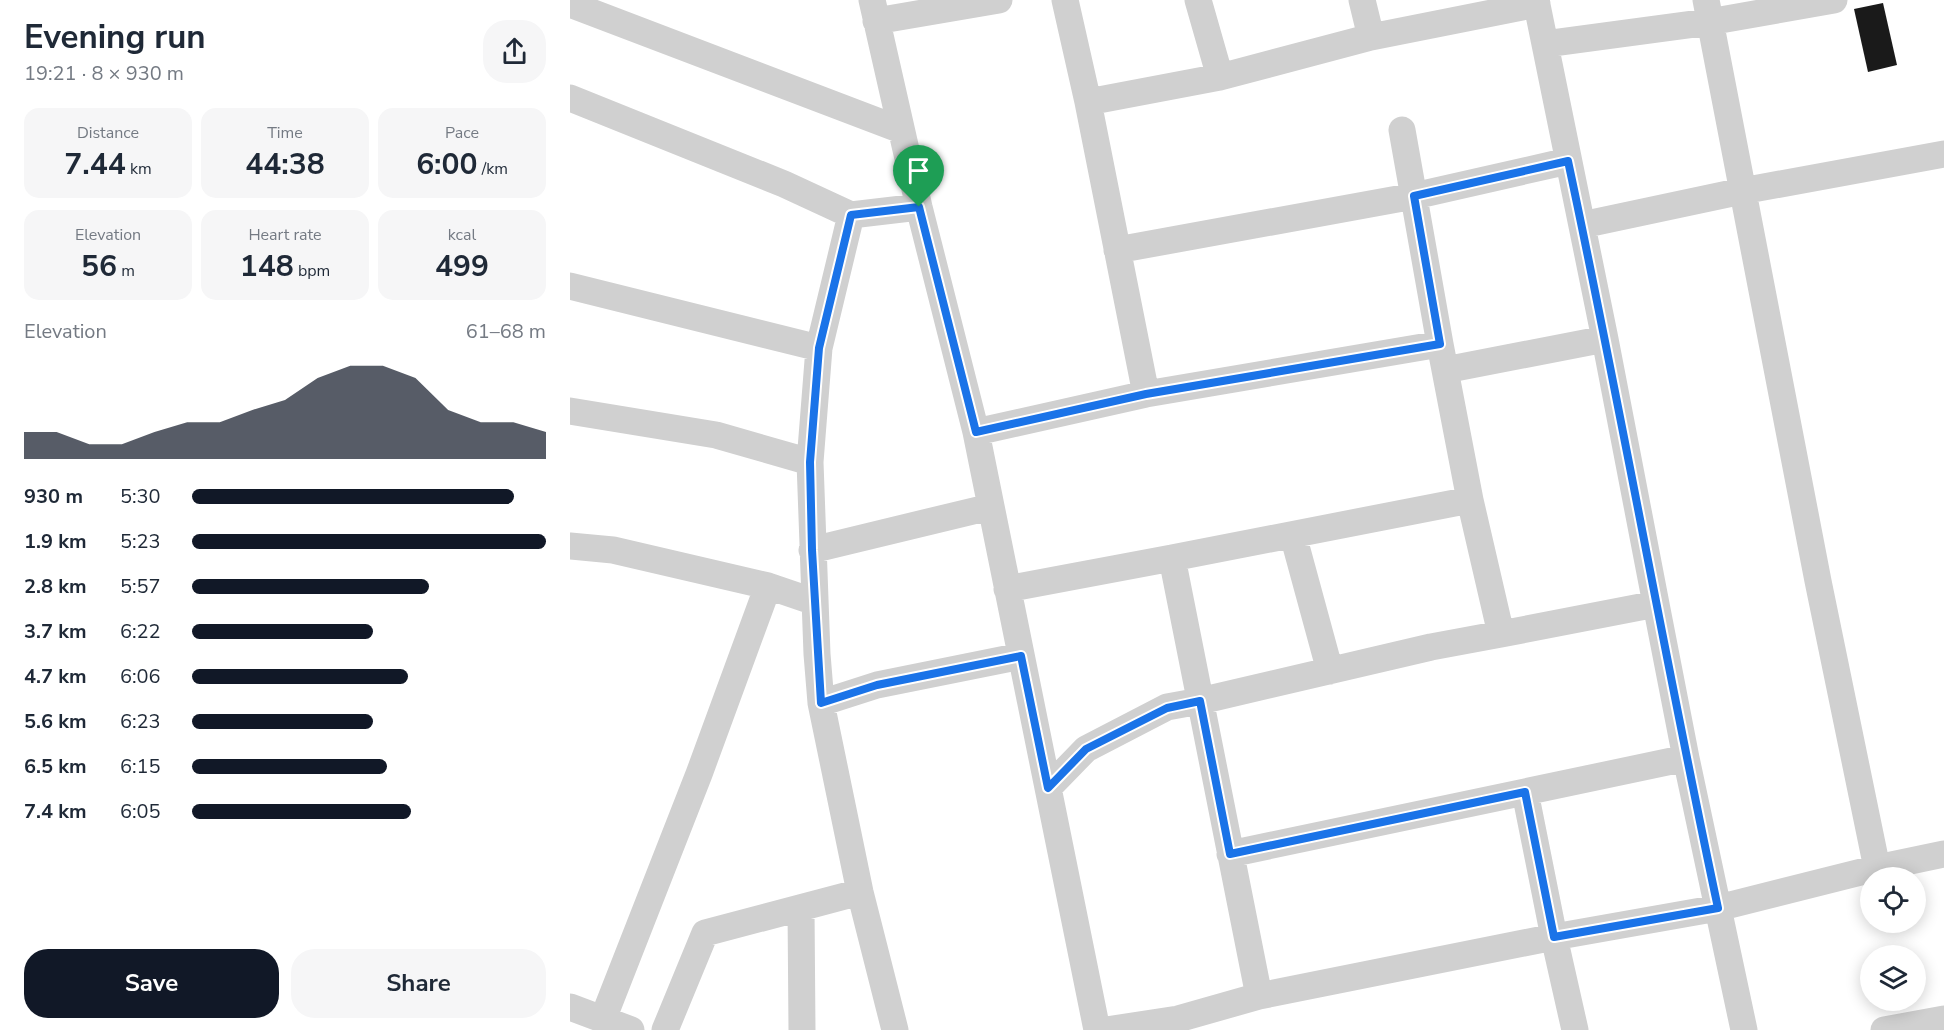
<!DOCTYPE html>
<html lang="en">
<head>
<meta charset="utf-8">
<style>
	body { margin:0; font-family:"Nunito Sans",sans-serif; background:#f6f6f7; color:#1f2937; height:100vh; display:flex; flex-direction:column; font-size:22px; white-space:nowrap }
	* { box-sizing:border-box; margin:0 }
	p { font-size:20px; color:#747a83 }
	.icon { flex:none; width:33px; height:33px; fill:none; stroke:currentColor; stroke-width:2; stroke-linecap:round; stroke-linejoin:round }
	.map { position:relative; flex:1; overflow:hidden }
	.panel { display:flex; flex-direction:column; background:#fff; width:570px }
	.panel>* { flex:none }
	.tools { position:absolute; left:1290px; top:867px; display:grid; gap:12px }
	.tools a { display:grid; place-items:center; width:66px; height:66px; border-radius:50%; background:#fff; box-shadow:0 3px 15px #0003; font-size:30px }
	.pin { position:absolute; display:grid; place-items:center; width:51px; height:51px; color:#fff; margin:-62px -26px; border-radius:50% 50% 50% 0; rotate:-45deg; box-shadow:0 0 6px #0007 }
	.pin .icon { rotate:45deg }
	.round { display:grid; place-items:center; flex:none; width:63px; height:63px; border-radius:24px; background:#f6f6f7 }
	.head { display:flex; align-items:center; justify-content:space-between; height:102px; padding:0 24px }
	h1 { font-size:33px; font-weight:700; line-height:45px }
	.figures { display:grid; grid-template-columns:repeat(3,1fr); gap:9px; height:102px; padding:6px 24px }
	.figures div { display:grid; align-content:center; border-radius:15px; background:#f6f6f7; text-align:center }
	.figures b { font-size:30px; font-weight:700 }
	.figures small { font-size:16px; font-weight:400 }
	.figures p { font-size:16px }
	.chart { height:168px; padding:12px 24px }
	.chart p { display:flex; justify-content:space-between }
	.chart svg { width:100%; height:108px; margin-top:6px; fill:#111827; opacity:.7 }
	.cta { display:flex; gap:12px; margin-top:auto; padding:12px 24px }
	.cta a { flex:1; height:69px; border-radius:24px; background:#111827; color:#fff; font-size:24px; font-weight:700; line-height:69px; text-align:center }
	.cta a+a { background:#f6f6f7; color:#1f2937 }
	ul { padding:0 24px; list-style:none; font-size:20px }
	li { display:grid; grid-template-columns:96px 72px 1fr; align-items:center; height:45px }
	li i { height:15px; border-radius:8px; background:#111827 }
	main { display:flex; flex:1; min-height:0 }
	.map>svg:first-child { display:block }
	.building { fill:#1a1a1a }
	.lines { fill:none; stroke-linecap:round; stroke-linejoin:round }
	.street { stroke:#d0d0d0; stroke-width:27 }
	.route-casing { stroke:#fff; stroke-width:12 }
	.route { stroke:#1a73e8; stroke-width:8 }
</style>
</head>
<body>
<main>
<section class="panel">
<div class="head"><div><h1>Evening run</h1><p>19:21 · 8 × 930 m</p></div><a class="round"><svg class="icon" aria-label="share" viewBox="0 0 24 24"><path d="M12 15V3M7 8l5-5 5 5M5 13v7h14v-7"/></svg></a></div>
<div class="figures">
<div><p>Distance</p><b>7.44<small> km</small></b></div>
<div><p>Time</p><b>44:38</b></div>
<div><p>Pace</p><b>6:00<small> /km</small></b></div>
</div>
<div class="figures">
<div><p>Elevation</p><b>56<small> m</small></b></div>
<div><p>Heart rate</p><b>148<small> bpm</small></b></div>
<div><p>kcal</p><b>499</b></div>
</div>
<div class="chart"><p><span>Elevation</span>61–68 m</p>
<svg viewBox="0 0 160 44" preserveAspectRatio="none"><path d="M0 44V33L10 33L20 38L30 38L40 33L50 29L60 29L70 24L80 20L90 11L100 6L110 6L120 11L130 24L140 29L150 29L160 33V44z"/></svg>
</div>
<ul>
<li><b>930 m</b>5:30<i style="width:91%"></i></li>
<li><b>1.9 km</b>5:23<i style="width:100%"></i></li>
<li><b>2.8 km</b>5:57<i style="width:67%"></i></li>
<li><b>3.7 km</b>6:22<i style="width:51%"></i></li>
<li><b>4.7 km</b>6:06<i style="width:61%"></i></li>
<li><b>5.6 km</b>6:23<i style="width:51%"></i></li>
<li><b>6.5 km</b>6:15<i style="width:55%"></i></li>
<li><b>7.4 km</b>6:05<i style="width:62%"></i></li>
</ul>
<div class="cta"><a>Save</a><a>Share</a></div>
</section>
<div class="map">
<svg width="1374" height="1030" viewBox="0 0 1374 1030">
	<rect width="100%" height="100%" fill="#fff"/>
	<path class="building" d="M1313,3L1327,65L1298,72L1284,9Z"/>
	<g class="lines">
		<path class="street" d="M302,0L349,207L406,432L527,1030
			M628,0L650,77
			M1136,0L1248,581L1307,868
			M0,4L331,130
			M306,21L429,0
			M801,37L967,4
			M975,44L1139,22L1264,0
			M0,98L214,184L281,215L349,207
			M518,102L650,77L801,37L792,0
			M1012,225L1172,191L1374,154
			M547,250L844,196L998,161
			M0,286L249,348L281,215
			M249,348L240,462L247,654L251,703L290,892L325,1030
			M875,370L1035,339
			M576,394L870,344L832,130
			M0,411L146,435L240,462
			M406,432L576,394L518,102L495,0
			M723,535L760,671
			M0,546L43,550L198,586L245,602
			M242,550L420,507
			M602,558L900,500
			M437,589L602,558L689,996L608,1019L536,1030
			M1086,604L1116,758L1174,1030
			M931,634L1086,604L1035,339L966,0
			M251,703L307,685L451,656
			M478,788L516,749L597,707L630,701L861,647L931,634L900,500L870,344
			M955,792L984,937L1005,1030
			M660,854L1116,758
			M231,908L232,1030
			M689,996L984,937L1148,908L1307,868L1374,854
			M0,1007L61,1030
			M33,1019L129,774L198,586
			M95,1030L135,933L290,892
			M1314,1030L1374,1019"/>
	</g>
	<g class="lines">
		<defs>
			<path id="route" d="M998,161C1051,409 1095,660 1148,908L984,937L955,792L660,854L630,701L597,708L516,749L478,788L451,656L307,685L251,703L242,550L240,462L249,348L281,215L349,207L406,432L576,394L870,344L844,196Z"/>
		</defs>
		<use href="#route" class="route-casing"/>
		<use href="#route" class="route"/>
	</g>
</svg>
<div class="tools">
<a><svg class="icon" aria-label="locate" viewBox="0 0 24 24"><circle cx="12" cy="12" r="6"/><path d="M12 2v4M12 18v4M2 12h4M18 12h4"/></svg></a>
<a><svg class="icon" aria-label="layers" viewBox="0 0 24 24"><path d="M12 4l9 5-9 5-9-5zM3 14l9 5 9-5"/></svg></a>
</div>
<div class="pin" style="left:349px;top:207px;background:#1e9e55"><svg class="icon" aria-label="arrive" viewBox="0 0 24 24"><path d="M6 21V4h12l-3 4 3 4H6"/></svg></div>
</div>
</main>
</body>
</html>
